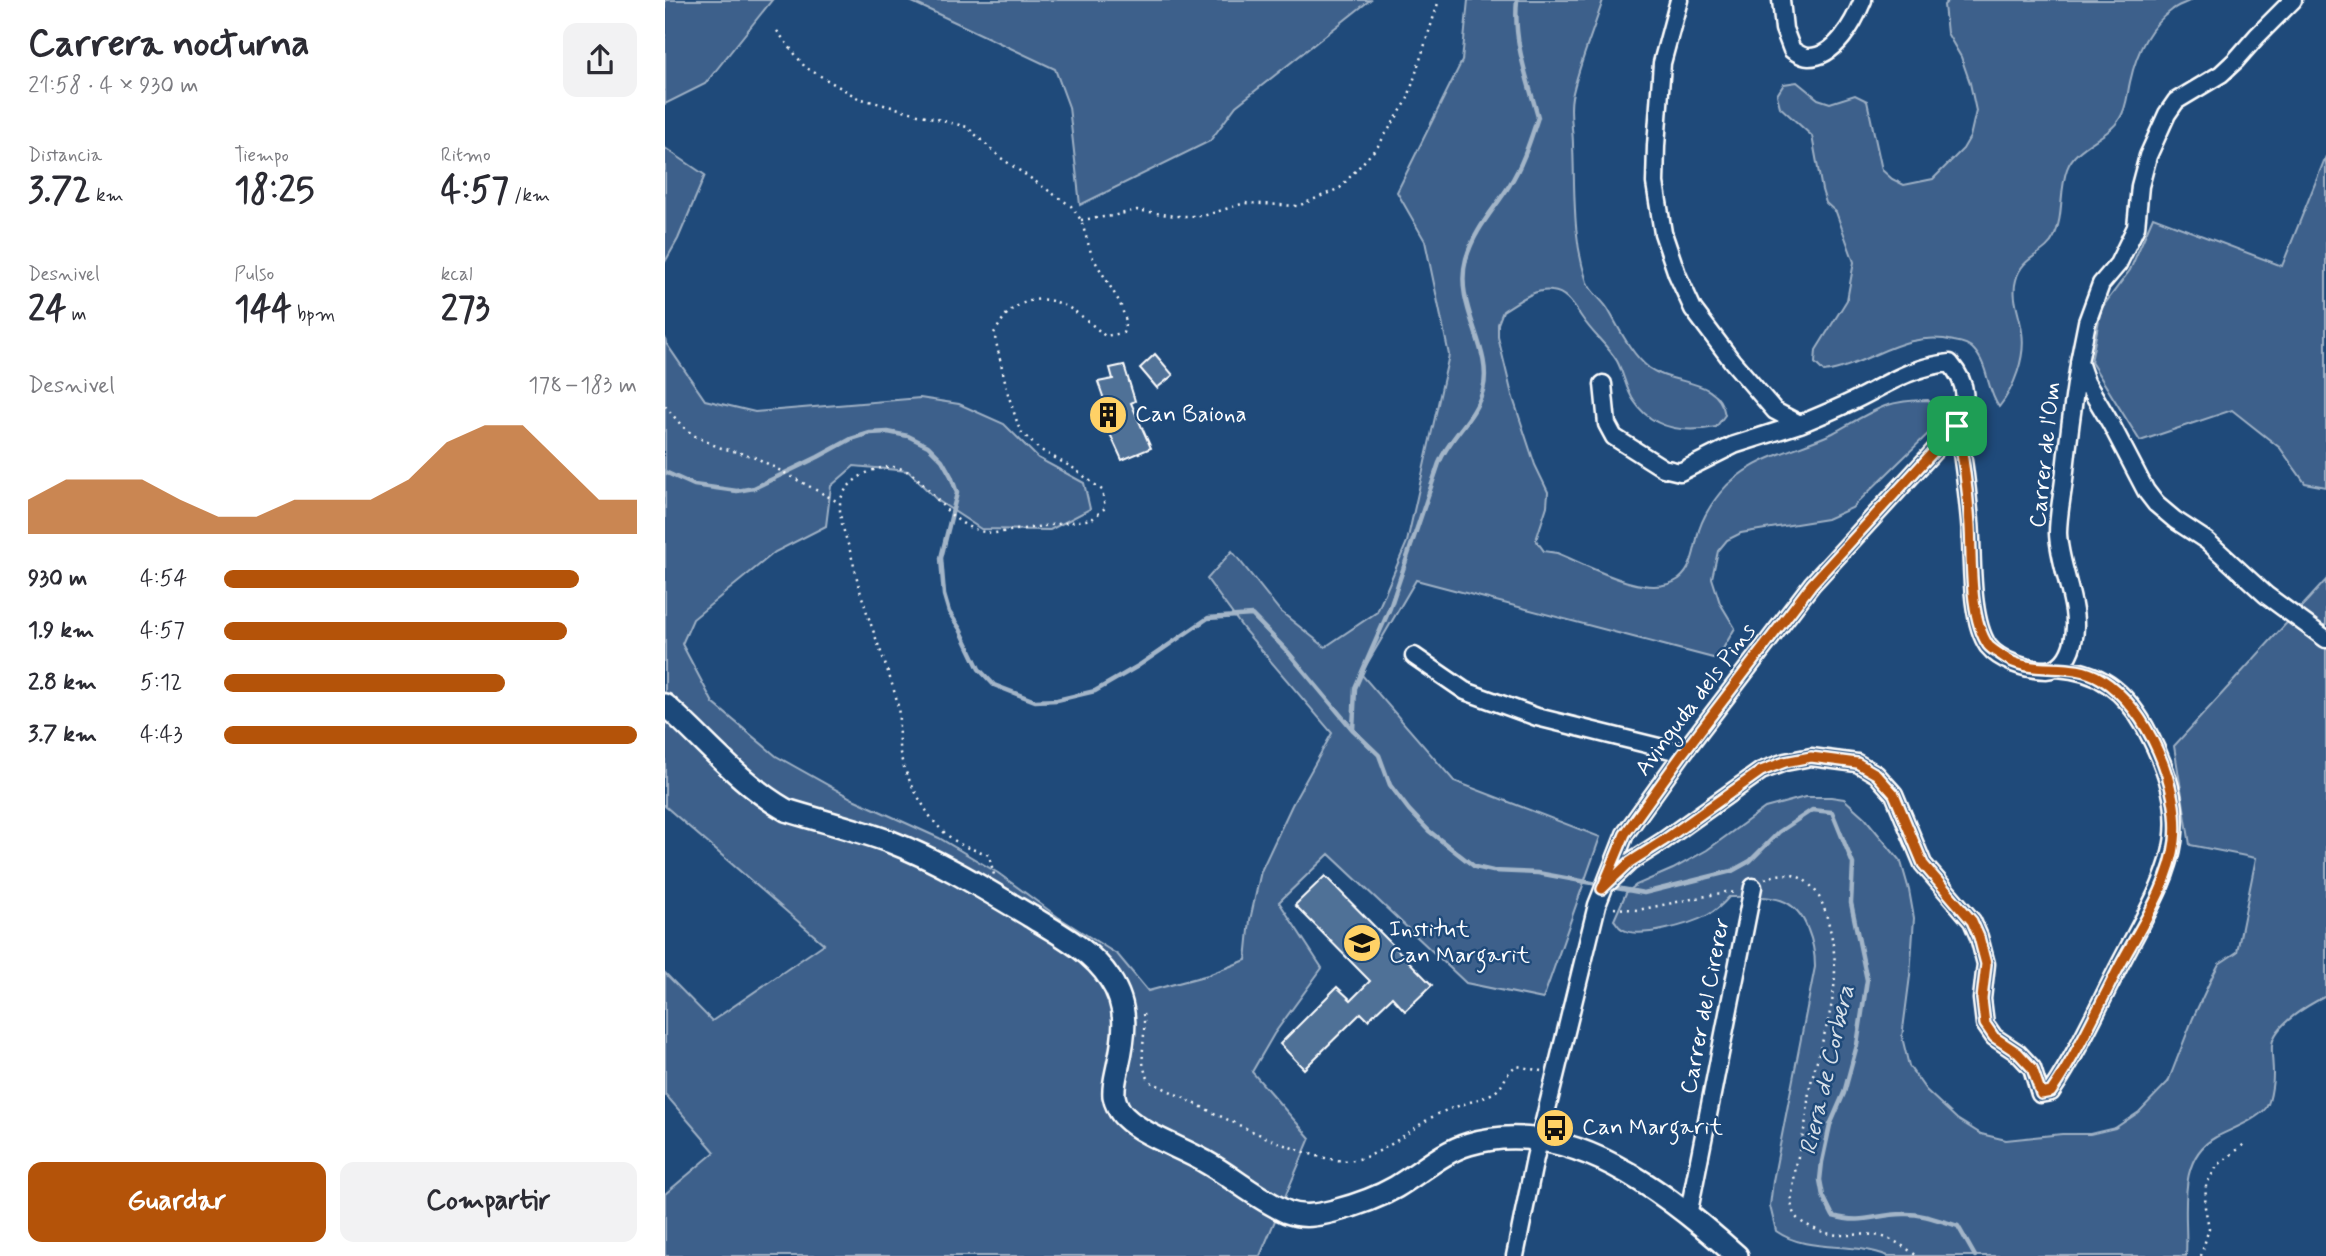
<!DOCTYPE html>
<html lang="es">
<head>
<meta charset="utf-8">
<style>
	body { margin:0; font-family:Mynerve,sans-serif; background:#f2f2f3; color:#2b2b33; height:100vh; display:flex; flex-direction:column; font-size:26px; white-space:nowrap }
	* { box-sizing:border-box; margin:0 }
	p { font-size:23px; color:#7c7c81 }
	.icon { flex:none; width:38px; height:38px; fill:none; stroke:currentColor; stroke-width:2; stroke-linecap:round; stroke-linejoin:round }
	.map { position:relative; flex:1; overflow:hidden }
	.sheet { display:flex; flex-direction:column; background:#fff; width:665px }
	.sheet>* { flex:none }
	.pin { position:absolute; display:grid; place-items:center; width:60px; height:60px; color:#fff; margin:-30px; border-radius:14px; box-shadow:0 4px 10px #0006 }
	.round { display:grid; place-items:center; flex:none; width:74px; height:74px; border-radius:14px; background:#f2f2f3 }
	.headline { display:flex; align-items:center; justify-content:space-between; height:119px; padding:0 28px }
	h1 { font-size:38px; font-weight:700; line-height:52px }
	.stats { display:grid; grid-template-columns:repeat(3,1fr); gap:10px; height:119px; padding:7px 28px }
	.stats div { display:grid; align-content:center }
	.stats b { font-size:35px; font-weight:700 }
	.stats small { font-size:19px; font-weight:400 }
	.stats p { font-size:19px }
	.chart { height:196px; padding:14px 28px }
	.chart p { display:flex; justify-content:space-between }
	.chart svg { width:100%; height:126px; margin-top:7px; fill:#b45309; opacity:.7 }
	.cta { display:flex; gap:14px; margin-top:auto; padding:14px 28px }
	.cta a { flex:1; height:80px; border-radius:14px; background:#b45309; color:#fff; font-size:28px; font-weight:700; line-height:80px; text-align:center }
	.cta a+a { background:#f2f2f3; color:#2b2b33 }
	ul { padding:0 28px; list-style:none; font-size:23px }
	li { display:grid; grid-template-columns:112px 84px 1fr; align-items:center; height:52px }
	li i { height:18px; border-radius:9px; background:#b45309 }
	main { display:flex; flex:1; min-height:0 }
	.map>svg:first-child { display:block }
	.green { fill:#3c618b; stroke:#9eb0c5; stroke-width:2 }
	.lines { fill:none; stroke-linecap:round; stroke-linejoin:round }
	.stream { stroke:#a3b5c8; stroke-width:4.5 }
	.building { fill:#507197; stroke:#fff; stroke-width:2 }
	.street-casing { stroke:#fff; stroke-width:21 }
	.secondary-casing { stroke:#fff; stroke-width:26 }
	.path { stroke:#fff; stroke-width:2.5; stroke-dasharray:2 5; stroke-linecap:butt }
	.street { stroke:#1f4a7a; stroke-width:16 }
	.secondary { stroke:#1f4a7a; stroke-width:21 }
	.route-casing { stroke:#fff; stroke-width:14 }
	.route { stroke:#b45309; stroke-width:9 }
	.labels { text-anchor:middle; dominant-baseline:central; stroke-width:5; stroke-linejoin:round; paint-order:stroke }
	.poi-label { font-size:23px; fill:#fff; stroke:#1f4a7a; text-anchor:start }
	.street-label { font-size:23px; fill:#fff; stroke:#1f4a7a }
	.water-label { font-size:24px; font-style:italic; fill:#d8e0e8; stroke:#1f4a7a }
</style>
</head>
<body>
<main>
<section class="sheet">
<div class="headline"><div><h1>Carrera nocturna</h1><p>21:58 · 4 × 930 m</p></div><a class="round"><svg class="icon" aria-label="share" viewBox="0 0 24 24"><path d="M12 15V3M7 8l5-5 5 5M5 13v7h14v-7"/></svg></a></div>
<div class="stats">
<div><p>Distancia</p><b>3.72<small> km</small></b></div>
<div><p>Tiempo</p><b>18:25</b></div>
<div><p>Ritmo</p><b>4:57<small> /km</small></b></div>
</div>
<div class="stats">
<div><p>Desnivel</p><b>24<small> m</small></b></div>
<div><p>Pulso</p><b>144<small> bpm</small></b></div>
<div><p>kcal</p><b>273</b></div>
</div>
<div class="chart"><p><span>Desnivel</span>178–183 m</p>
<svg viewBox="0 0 160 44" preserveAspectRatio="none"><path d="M0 44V32L10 25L20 25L30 25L40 32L50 38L60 38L70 32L80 32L90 32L100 25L110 12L120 6L130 6L140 19L150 32L160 32V44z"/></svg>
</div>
<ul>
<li><b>930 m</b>4:54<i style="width:86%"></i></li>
<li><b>1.9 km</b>4:57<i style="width:83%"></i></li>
<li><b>2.8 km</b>5:12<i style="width:68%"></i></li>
<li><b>3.7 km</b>4:43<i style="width:100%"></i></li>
</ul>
<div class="cta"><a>Guardar</a><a>Compartir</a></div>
</section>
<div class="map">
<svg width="1661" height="1256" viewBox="0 0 1661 1256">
	<rect width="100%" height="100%" fill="#1f4a7a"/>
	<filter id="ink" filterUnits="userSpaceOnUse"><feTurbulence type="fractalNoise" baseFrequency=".0143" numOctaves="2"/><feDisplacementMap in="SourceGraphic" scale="14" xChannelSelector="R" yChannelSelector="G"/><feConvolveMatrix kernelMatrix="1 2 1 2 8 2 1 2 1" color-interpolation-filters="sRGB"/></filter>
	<g filter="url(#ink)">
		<path class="green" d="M0,0H107L40,84L0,104Z
			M243,0H705L571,106L545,141L415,205L404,107L390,69Z
			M803,0H938C928,32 914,64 907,97C904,111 908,130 908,145C910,191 907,237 922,282C926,293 939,301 944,311C955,330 966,354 984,368C1009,386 1054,377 1060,415L1051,427C1020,433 988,430 969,401C961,390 959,374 952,361C943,346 928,334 918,319C910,308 902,292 887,291C869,288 853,302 838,311L833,324V337L847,395L870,465L883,492L882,506L871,540L879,551L892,553C923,565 982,601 1014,579C1028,569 1030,545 1034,530C1038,518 1047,503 1055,493C1083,458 1130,451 1168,433C1185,424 1202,413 1220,406C1234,401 1249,400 1263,400L1273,412L1271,426L1187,508L1162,519L1076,533L1062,540L1053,551L1047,578L1055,603L1070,628L1052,659L751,580L696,674L789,781L935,837L878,999L801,983L664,854L614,902L657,968L609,1034L587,1072L645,1138L595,1256H0V1194L50,1152L0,1094V973L47,1021L159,944L0,806V337L1,343L40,400L90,412L255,398L294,404L339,424L373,458L419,483L425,509L385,530L316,529L272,500L243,471L189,466L166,486L161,526L110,552L28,619L17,644L48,703L111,756L188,799L274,838L333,873L393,917L453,955L483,991L543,975L581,960L585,920L596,871L627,805L667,733L580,631L542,579L567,551L615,611L660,647L712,612L742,542L784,355L760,241L732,192L797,61Z
			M1284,0H1526C1520,4 1512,5 1507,10C1483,27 1471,54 1465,82C1462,95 1462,107 1455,118C1443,139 1411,144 1402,169C1394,191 1399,216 1389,237C1380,256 1357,255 1351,280C1346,298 1355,314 1357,332C1361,357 1349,388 1334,407C1321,389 1324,365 1308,349C1304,344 1295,342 1289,341C1238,329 1205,365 1159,372L1150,363L1151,350L1182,300L1189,262L1171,212L1161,203L1157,190L1147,136L1115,107L1112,95L1119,84L1132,82L1153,99L1165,103L1190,95L1202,101L1217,170L1227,179L1239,185L1268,179L1298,149L1305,137L1311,111L1305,83L1296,57L1282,33L1279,5Z
			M0,148L40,175L13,239L0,262Z
			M1661,156V487L1640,483L1615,448L1567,410L1475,441L1426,362L1436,309L1465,270L1488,217L1617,266Z
			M1661,580V996C1645,1004 1609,1024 1607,1045C1606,1059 1610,1072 1607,1087C1606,1094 1605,1102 1601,1108C1592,1120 1564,1130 1551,1137C1509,1160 1524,1217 1521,1256H1223C1187,1241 1143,1254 1111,1231L1105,1206L1108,1181L1150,967C1150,954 1148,942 1143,930C1129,891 1099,897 1064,897C1058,904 1052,910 1043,915C1026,924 973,940 957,929C953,927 952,923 949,920L961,893L971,885L1008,869L1042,850L1100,808L1140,797H1166L1179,799L1200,818L1236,862L1244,890L1249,918L1245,976L1237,1037L1244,1066L1261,1090L1292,1119L1316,1134L1341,1140L1397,1134H1425L1450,1128L1474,1112L1503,1082L1528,1018L1547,977L1554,964L1572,952L1591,858L1525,845L1509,746Z"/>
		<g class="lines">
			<path class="stream" d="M0,472L29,485L72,491L89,488L153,457L186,439L205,433L223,432L243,436L263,446L277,460L286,476L292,493L276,558L279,595L284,612L295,629L314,669L329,685L370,701L392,700L430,691L473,666L543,618L587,615L623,652L688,730L714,755L725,785L744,810L764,831L810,867L828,871L873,873L938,885
				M688,730L690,688L725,608L774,463C785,436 810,419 818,390C829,349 788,307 801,259C809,230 828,211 844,186C858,164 865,141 873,117C862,77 848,42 852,0
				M946,887L979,893L1067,871L1085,861L1114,832L1147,810L1167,812L1188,864L1186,903L1202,980L1192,1045L1179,1093L1165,1125L1157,1162L1155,1180L1158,1196L1168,1216C1199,1225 1210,1214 1239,1214C1256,1213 1276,1221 1293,1226L1310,1256"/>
		</g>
		<path class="building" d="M490,354L508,375L492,388L475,368Z
			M459,365L470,401L466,403L486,448L457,460L435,412L442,408L433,382L448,379L445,368Z
			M660,876L767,985L740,1011L727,997L703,1020L696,1013L639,1069L615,1044L672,987L686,1000L705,981L630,905Z"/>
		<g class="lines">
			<defs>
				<path id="street" d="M1116,0L1119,29L1127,50C1132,53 1138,57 1143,57C1170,58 1189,22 1198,0
					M1628,0L1592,36L1571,60L1556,74L1511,101L1502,114L1483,156L1475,186L1471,227L1453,264L1436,284L1422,322L1414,362L1421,382L1446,424L1481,491L1491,504L1510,520L1542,541L1601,595L1661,639
					M938,384L942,424L949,437L998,468L1015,472L1069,445L1135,424
					M1292,426C1299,458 1302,489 1305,521C1308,554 1304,618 1323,646C1335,661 1362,670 1381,670C1396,669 1404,657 1408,642C1417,609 1394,568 1393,533C1393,516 1397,497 1399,480C1403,441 1408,403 1414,364
					M749,656L800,691L872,717L1018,753
					M944,882L965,862L998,841L1096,771L1120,762L1146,757L1192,763L1211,774L1229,794L1258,864L1307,921L1314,937L1321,964L1317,999L1320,1024L1329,1037L1353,1053L1367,1068L1375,1094L1386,1092C1412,1053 1431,1011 1452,970C1501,874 1538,834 1480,727C1459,690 1434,671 1392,668
					M1023,1216L1088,887
					M850,1256L870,1158L932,905L960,834L1018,753L1147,584L1292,426C1302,400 1304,386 1285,363C1252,366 1228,380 1200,395C1179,406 1157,415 1135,424L1110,411L1067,361L1028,309L1012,274L998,233L990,183L991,146L997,63L1014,0"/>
				<path id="secondary" d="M0,705C40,740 74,783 121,810C156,821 191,829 226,842C275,861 320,889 365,916C393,933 427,951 445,979C464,1007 460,1035 453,1066C451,1076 448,1086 449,1096C450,1103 455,1113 460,1117C478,1135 517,1148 539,1161C568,1177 592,1199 622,1212C638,1218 653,1215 669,1211C692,1205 712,1198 731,1187C755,1173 777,1152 804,1144C904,1115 1002,1193 1072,1256"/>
			</defs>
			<use href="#street" class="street-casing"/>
			<use href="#secondary" class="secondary-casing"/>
			<path class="path" d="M112,31L140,67L193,98L302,127L336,158L406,206L416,220L427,256L455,303L461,321L458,333L440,336C413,312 382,283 345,311C339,316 334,326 329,333L343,394L355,431L374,449L408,468L437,490L440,508L427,519L330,533C267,532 265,448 206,471C193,476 176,489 175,504C174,520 181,537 185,551C190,568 193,586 199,603C208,633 221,663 230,694C236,711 233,729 234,746C236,768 250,792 261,810C269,824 284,839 299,846C307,850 316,851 324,855L329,875
				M416,220L447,216L472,210L510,216H538L580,203L633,206L675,188L713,146L742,101L774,0
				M0,406L17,426L28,435L53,447L90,457L175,503
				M1100,879C1116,872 1131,872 1144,884C1155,894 1159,907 1163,921C1181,988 1160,1024 1145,1087C1143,1095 1143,1104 1142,1113C1139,1136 1131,1158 1129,1181C1128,1192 1123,1207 1131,1217C1135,1222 1142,1225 1148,1228C1175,1241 1190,1231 1215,1236C1230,1240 1240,1247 1252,1256
				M949,908L973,910L1061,892L1073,893
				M478,1014C483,1037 470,1063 486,1082C530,1102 646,1168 689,1160C720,1154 742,1131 769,1116C786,1107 805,1103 824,1095C843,1087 837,1073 852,1066L876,1071
				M1536,1256L1544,1228L1540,1207L1541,1185L1552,1166L1582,1142"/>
			<use href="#street" class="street"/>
			<use href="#secondary" class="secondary"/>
		</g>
	</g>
	<g class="lines" filter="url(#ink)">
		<defs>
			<path id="route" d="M1292,426C1299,459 1303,493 1305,526C1307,560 1304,617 1323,645C1326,649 1332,652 1336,655C1366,678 1405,659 1436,679C1483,708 1516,788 1510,841C1505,886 1472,932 1452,971C1431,1012 1412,1054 1386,1092L1376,1094L1367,1068L1353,1053L1329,1037L1320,1024L1317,999L1321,964L1314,937L1307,921L1258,864L1229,794L1211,774L1192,763L1146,757L1120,762L1096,771L998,841L965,862L937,889L960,834L1018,753L1147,584Z"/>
		</defs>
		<use href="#route" class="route-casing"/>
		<use href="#route" class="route"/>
	</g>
	<defs>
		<symbol id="building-disc" viewBox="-11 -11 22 22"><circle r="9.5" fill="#ffd166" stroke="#1f4a7a"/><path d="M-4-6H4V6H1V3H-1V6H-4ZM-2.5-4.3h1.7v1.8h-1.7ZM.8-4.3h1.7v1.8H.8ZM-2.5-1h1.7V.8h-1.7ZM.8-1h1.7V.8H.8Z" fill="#111"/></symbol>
		<symbol id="school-disc" viewBox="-11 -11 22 22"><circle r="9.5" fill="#ffd166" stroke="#1f4a7a"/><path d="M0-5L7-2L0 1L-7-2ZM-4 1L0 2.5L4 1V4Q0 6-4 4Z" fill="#111"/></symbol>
		<symbol id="bus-disc" viewBox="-11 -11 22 22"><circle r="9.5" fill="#ffd166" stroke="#1f4a7a"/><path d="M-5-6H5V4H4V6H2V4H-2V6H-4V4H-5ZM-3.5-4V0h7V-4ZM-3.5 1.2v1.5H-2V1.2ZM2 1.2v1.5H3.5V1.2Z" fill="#111"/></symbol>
	</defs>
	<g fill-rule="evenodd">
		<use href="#building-disc" x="421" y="393" width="44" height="44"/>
		<use href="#school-disc" x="675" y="921" width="44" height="44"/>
		<use href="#bus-disc" x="868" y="1106" width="44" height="44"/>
	</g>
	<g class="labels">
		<g class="poi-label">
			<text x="470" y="415">Can Baiona</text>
			<text x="724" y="930">Institut<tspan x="724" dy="26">Can Margarit</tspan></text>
			<text x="917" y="1128">Can Margarit</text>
		</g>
		<g class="street-label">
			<text transform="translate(1381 455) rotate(-84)">Carrer de l'Om</text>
			<text transform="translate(1031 700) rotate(-53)">Avinguda dels Pins</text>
			<text transform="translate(1041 1006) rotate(-79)">Carrer del Cirerer</text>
		</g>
		<g class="water-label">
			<text transform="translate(1163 1070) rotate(-77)">Riera de Corbera</text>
		</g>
	</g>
</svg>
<div class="pin" style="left:1292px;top:426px;background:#1e9e55"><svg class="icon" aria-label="arrive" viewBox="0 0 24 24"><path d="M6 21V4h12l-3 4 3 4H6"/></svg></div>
</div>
</main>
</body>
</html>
